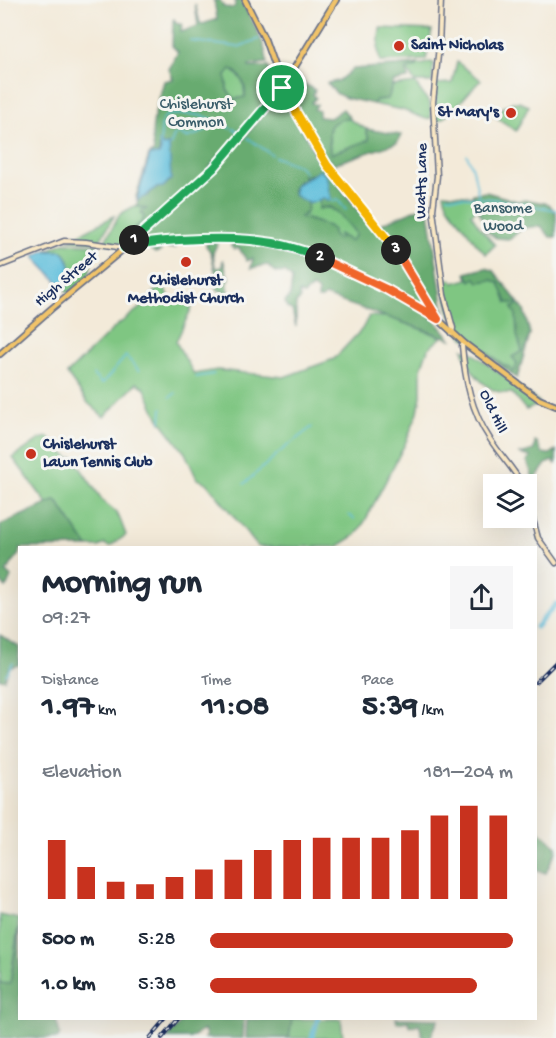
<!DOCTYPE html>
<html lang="en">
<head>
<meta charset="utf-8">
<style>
	body { margin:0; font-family:"Gochi Hand",sans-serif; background:#f6f6f7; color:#1f2937; height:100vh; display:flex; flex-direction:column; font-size:22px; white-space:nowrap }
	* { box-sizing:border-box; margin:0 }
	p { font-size:20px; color:#747a83 }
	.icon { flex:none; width:33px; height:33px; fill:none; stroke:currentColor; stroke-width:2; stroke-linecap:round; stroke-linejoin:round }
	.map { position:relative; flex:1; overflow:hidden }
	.panel { position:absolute; left:18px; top:546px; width:519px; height:474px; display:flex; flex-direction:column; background:#fff; border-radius:0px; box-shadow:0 6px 24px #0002 }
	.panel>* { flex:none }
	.fabs { position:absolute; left:483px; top:474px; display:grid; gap:12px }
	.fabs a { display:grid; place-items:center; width:54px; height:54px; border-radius:0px; background:#fff; box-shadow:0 6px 24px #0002; font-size:30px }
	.pin { position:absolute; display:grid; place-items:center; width:51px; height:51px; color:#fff; margin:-26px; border:3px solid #fff; border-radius:50%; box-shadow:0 2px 6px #0007 }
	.km { position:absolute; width:30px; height:30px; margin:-15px; border-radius:50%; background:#222; color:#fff; font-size:16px; line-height:30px; text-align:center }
	.round { display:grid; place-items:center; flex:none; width:63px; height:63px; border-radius:0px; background:#f6f6f7 }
	.summary { display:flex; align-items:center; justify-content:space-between; height:102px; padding:0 24px }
	h1 { font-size:33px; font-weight:700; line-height:45px }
	.metrics { display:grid; grid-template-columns:repeat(3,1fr); gap:9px; height:102px; padding:6px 24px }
	.metrics div { display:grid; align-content:center }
	.metrics b { font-size:30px; font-weight:700 }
	.metrics small { font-size:16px; font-weight:400 }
	.metrics p { font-size:16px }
	.chart { height:168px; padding:12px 24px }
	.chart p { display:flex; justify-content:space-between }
	.chart svg { width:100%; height:108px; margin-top:6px; stroke:#c8321e; stroke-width:6 }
	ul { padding:0 24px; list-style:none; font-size:20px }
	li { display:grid; grid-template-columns:96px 72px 1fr; align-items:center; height:45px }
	li i { height:15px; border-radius:8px; background:#c8321e }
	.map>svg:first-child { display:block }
	.green { fill:#7fc682; stroke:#4d7a70; stroke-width:1.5 }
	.forest { fill:#67ab70; stroke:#416d67; stroke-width:1.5; fill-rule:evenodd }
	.water { fill:#5dbedb; stroke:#3c769c; stroke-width:1.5 }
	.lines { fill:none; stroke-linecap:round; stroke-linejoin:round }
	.stream { stroke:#5dbedb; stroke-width:1.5 }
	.river { stroke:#5dbedb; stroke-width:5 }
	.secondary-casing { stroke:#677089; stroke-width:7 }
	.primary-casing { stroke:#677089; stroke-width:8 }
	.secondary { stroke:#f9e7c3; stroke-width:4 }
	.primary { stroke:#f1c369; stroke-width:4.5 }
	.rail-casing { stroke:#1b2f5e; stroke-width:4 }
	.rail { stroke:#f6f6f2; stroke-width:1.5; stroke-dasharray:4.5; stroke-linecap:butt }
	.split-1-casing { stroke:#fff; stroke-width:12 }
	.split-2-casing { stroke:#fff; stroke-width:12 }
	.split-3-casing { stroke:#fff; stroke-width:12 }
	.split-4-casing { stroke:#fff; stroke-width:12 }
	.split-1 { stroke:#22a559; stroke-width:8 }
	.split-2 { stroke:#22a559; stroke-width:8 }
	.split-3 { stroke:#f0652b; stroke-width:8 }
	.split-4 { stroke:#f5b400; stroke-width:8 }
	.poi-dot { fill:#c8321e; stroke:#f6f6f2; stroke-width:2 }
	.labels { text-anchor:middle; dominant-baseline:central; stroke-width:6; stroke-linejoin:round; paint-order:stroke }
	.poi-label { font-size:16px; font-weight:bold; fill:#1b2f5e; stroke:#f6f6f2; text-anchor:start }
	.park-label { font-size:16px; fill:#395c69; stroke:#f6f6f2 }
	.street-label { font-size:16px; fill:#1b2f5e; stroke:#f6f6f2 }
</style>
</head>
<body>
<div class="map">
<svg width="556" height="1038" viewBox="0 0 556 1038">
	<rect width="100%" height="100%" fill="#f6f6f2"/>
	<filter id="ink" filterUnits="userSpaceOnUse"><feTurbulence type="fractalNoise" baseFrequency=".0167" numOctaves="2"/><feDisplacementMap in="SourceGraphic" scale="12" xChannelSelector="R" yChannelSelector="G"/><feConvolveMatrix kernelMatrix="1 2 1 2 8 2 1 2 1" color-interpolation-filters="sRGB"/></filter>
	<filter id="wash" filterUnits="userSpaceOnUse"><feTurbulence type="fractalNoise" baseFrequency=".008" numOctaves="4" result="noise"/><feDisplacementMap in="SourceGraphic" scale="24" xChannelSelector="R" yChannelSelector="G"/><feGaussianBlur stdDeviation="1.35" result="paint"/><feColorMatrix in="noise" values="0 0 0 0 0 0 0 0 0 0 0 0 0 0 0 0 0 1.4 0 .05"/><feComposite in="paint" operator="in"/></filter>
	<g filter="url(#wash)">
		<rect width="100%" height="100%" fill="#f3ead9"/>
		<path class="green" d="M380,28L432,30L426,60L380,62L378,49Z
			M430,62L434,63L432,82H415L403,65L424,64Z
			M457,62L481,80C467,93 453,115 436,122L435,84L452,83Z
			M231,69L243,80L245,97L235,99L227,90L226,76Z
			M415,83L430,104L431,118L426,119L403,110L373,104L376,100L388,99L392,86Z
			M512,102H519L529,106L516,131L492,114Z
			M342,118L349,119L366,129L369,140L330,154L329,131L331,123Z
			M304,173L305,177L310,174L324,208C334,206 353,225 356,236L350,241L339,235V239H336C327,224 316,221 299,217L306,214V202L293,194L292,188Z
			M444,193L473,196L476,210L471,214L481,229L495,245L486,254C474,243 468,231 458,219C451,210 446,206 444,193Z
			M136,205L150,208L142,222L137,227L136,235L121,246L104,243L120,214Z
			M114,216L99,242L68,240Z
			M64,243L98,245L92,258L89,276L68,293L59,282L66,284L71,280L69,260L63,251L47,250Z
			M486,268L494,271L524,310L530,334L517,378L464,338C450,322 447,301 443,281L451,279L453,283L468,279L466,273Z
			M162,284L173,303L184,296L192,307L176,342L194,374L217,370L284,377L334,359L362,329L369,316L388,317L442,337L428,349L421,369V396L418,412L405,444L365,521L356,535L337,547H258L207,483L197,479L185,453L159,419L144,387L137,383L104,417L88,403L67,374L115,327L141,307Z
			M463,349L471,352L539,402L536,406L526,410L512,393C487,396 468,370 463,349Z
			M48,437L70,459L73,457L103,501L114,510L120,519L126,535L109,547L105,544L99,547H87L57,501L48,505L13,458L40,439Z
			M0,915L19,919L10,985L0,983Z
			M277,1019H341L343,1038H272Z"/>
		<path class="forest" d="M214,0H220L224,7L232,8L235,6V0H241C249,16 267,44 267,63L249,65V67H268L277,89L271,99L256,113L237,140L218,157L204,175L242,140L276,100L278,101L285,97L322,166L336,180L355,207L374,227L428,204L444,312L442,316H439L428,302L432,313L428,315L436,321L451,339L325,296L322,299H318V292L313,288L307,291L304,295L299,293L300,300L296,303V327L292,310L287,308L285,302L290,296L292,279L285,272C277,274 273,272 268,265L251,268L253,258L247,261L239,248L234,249L231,246L234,240L178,239L171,244L175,248H167L165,245H159L161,251L155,253L143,243L141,238L153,226L138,237L133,233L134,228L142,222L144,216L141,214L142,211L146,209L136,206L138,201L136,197L149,155L154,151C148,127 158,103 164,81L173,79L169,69L178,52L172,46L173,20L174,19L177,24H182L181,32L198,26L195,4L200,23L203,24L217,19ZM231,69C241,75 246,85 245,97L235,99L227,90L226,76ZM160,142L163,146L167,145L171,179L163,187L155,188L148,195L137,199L141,190L148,159C163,153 158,155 160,142ZM303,173L305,177L310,174L319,196V209C322,208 326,207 329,207C334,208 353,228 356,235L350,241L339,234V239H336L333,234V230L328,226L300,217C306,213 309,210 307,202L293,194C292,186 295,183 303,179Z
			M418,64L416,67L407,69L408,79L393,82L388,99L376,100L373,104L346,98L337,94L327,83L338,81L353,69Z
			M302,83L315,90L313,95L316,98L311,103L317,105L314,109L319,111V117L330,118L343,109L350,118C324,121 329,129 330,154L369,140L366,129L401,135L397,143L333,164L330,160L327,161L289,97L288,92L292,87Z
			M486,192L517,201L529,200L549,204L556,213V237H550L541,226L523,228L510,239L496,238L485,230C483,215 475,208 473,194Z
			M210,242H218L213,253L215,267L218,268L222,267L223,259L227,274L230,278L227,284L230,294L217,290L216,284L220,282L219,276L217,278C213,268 214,253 206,246V244Z
			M486,268L494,271L524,310L530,334L517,378L480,350V347L505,366L510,367L512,371L515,370L517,363L512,357L522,351L517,335L516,315L512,308L517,305V303H507L499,283L492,280L479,282L475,278L471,281L466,273Z
			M535,442H537L542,453L550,454L556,450V464L552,461L546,464L534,481H532V475L527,461L531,457L520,454L534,450Z
			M56,500L88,547L20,548L19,554L6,572L11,577L6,588L0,581V525Z
			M0,635L19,647V665L9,668L5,680L0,679Z
			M536,828L556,846V851L546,873L536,870Z
			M19,928L20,1018L56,1019L60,1034L58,1038H0V983L10,984Z
			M184,1019H244L243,1038H204L206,1035L204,1030L190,1038H167Z
			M247,1019H292L289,1038H246Z
			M396,1019V1018L439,1019L430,1038H423L419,1024L410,1027L408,1021L397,1023Z"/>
		<path class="water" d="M159,141L163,146L169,145L171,179L163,187L155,188L146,196L137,200L150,155H159L161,150Z
			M320,170C331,176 326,189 331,197L328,201L323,198C313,206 302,202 294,194L295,185Z
			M46,250L48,251H62C70,259 74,275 68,285L58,282L35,258V255Z"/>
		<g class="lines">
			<path class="stream" d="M190,41L238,47L259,39
				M233,129L240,132
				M248,138L272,155
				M160,145L162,120L167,115C189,115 196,111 218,122
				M170,146L174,136L178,133L186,138L200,133L218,123L230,128
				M467,155L473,169L479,198
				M275,157L299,166L305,173
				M447,196L494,199L556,210
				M330,199L334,201L337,199L346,210
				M93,375L102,384L126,356L139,371
				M196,377L214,374
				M170,397L176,393
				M161,422L162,408
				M244,484L282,450L312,427
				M349,515L354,519
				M6,675L13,663"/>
			<path class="river" d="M536,627L556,604
				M312,1038L318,1018"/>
		</g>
	</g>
	<g filter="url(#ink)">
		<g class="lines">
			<defs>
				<path id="secondary" d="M441,0L439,46L433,102L437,176L433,210L444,295L453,328L452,333
					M0,266L64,241L86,242L124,248L178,240L229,237L250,238L314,255L385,289L438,319
					M464,343L462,346C465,379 471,411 490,439C500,455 513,468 522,484
					M526,494L538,538L556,563"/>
				<path id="primary" d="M245,0L265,40L282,88L319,155L353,200L393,245L438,319L464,343L525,389L539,399L556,406
					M0,354L51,309L138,237L214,168L282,88L336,0"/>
			</defs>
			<use href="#secondary" class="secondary-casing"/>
			<use href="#primary" class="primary-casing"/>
			<use href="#secondary" class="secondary"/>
			<use href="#primary" class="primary"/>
			<defs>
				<path id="rail" d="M536,682L556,662
					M150,1038L167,1018
					M162,1038L179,1018"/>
			</defs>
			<use href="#rail" class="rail-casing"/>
			<use href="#rail" class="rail"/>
		</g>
	</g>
	<g class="lines" filter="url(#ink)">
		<defs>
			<path id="split-1" d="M134,240L214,168L282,88"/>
			<path id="split-2" d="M134,240L124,248C141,243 161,241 179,240C227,237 276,237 320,258"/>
			<path id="split-3" d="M320,258L386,289L438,319L396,250"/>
			<path id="split-4" d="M282,88L327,165L396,250"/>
		</defs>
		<use href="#split-1" class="split-1-casing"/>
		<use href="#split-2" class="split-2-casing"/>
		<use href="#split-3" class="split-3-casing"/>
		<use href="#split-4" class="split-4-casing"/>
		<use href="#split-1" class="split-1"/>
		<use href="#split-2" class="split-2"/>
		<use href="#split-3" class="split-3"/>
		<use href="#split-4" class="split-4"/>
	</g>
	<g class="poi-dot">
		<circle cx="399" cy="46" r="6"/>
		<circle cx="511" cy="113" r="6"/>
		<circle cx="186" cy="262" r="6"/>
		<circle cx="31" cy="454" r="6"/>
	</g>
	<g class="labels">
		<g class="poi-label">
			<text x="411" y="46">Saint Nicholas</text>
			<text x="499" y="113" text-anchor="end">St Mary's</text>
			<text x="186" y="281" text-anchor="middle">Chislehurst<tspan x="186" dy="18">Methodist Church</tspan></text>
			<text x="43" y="445">Chislehurst<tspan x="43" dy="18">Lawn Tennis Club</tspan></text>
		</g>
		<g class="park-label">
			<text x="196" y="105">Chislehurst<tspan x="196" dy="18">Common</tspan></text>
			<text x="503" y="209">Bansome<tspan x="503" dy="18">Wood</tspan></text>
		</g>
		<g class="street-label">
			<text transform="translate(423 181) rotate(-89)">Watts Lane</text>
			<text transform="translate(67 280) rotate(-40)">High Street</text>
			<text transform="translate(492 412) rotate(65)">Old Hill</text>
		</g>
	</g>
</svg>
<div class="fabs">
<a><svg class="icon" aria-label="layers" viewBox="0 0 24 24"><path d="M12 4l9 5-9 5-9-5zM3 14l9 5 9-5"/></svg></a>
</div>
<div class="pin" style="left:282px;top:88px;background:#1e9e55"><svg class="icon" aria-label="arrive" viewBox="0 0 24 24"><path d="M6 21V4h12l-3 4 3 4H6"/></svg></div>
<b class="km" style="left:134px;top:240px">1</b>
<b class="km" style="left:320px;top:258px">2</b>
<b class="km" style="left:396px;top:250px">3</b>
<section class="panel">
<div class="summary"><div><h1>Morning run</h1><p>09:27</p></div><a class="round"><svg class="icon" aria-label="share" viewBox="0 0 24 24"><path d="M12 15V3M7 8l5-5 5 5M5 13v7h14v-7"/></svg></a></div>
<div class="metrics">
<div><p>Distance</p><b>1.97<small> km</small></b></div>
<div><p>Time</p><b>11:08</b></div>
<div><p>Pace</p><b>5:39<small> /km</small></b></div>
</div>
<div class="chart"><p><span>Elevation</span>181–204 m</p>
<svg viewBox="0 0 160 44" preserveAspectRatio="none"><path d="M5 44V20M15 44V31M25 44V37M35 44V38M45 44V35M55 44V32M65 44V28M75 44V24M85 44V20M95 44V19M105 44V19M115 44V19M125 44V16M135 44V10M145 44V6M155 44V10"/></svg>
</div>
<ul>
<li><b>500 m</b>5:28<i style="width:100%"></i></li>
<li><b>1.0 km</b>5:38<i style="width:88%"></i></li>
</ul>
</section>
</div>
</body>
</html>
